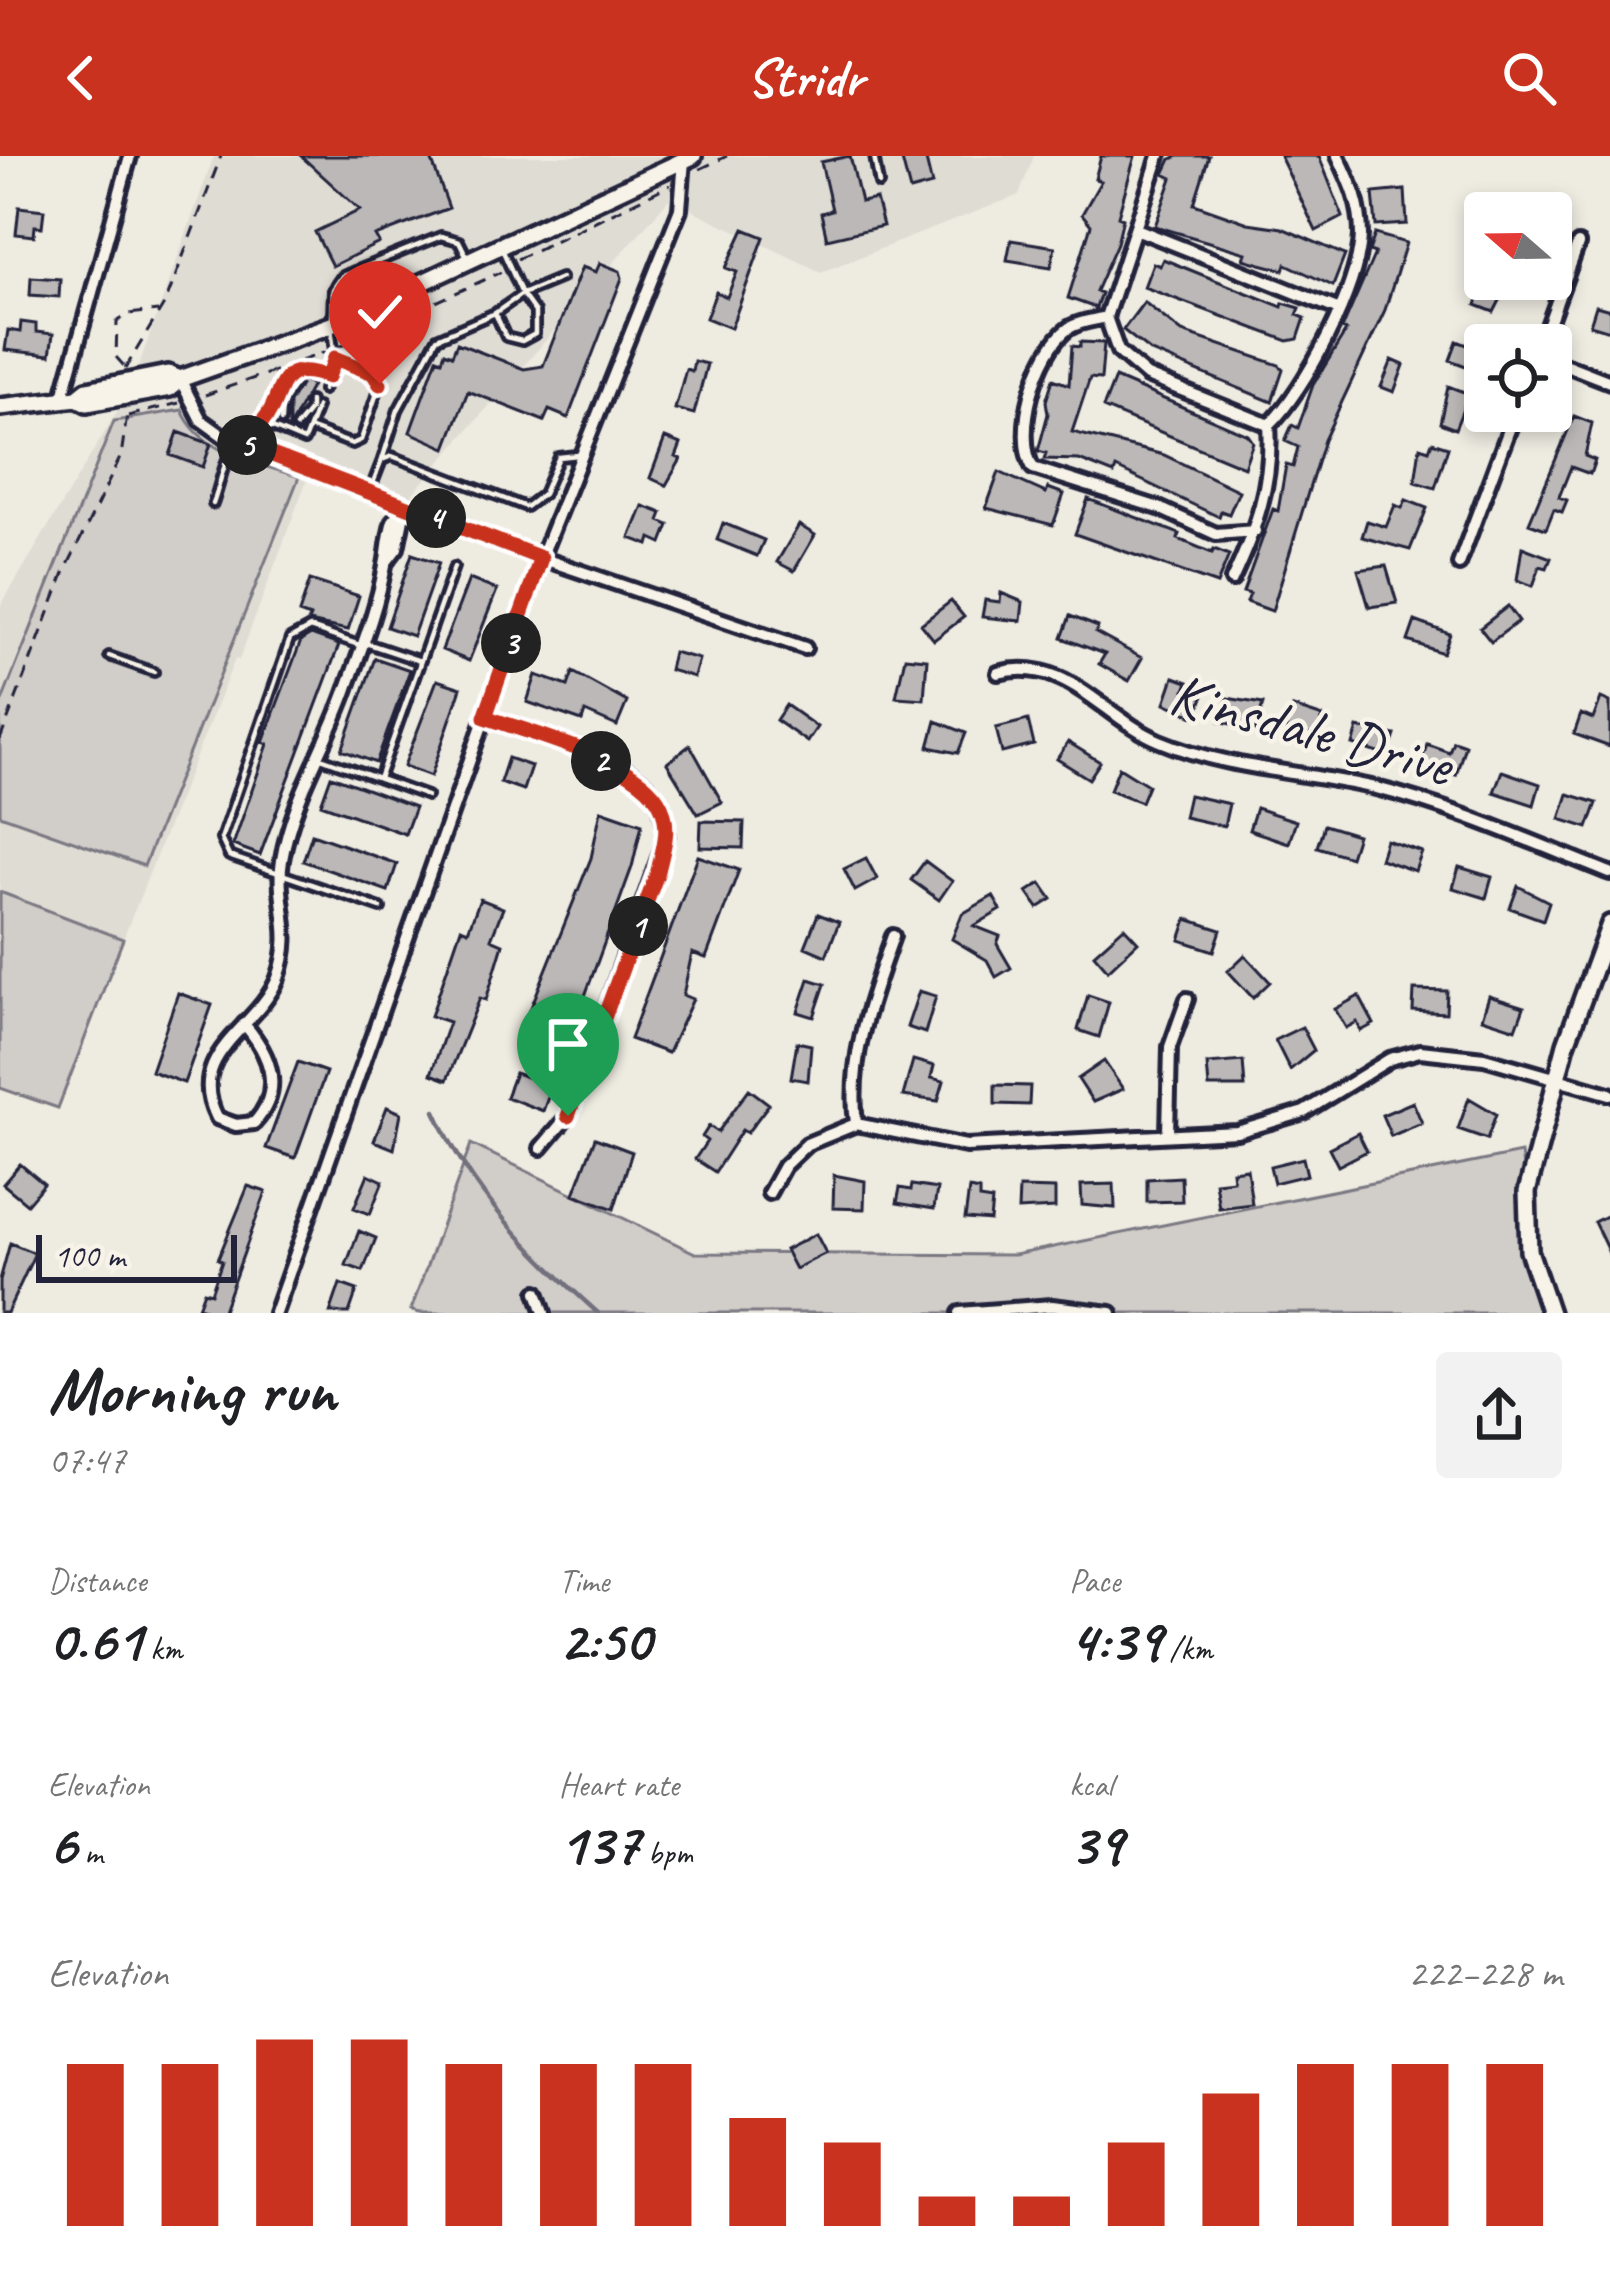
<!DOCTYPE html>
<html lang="en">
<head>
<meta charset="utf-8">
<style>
	body { margin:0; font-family:Caveat,sans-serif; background:#f2f2f2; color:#202124; height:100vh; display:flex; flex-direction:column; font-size:45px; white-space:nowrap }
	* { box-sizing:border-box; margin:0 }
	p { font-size:39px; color:#757577 }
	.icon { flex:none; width:66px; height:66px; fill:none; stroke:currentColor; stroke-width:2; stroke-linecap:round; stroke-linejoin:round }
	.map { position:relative; height:1157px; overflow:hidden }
	.details { display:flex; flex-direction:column; background:#fff; flex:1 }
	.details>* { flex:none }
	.needle { width:78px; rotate:290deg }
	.tools { position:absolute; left:1464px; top:36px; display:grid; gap:24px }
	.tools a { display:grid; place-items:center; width:108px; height:108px; border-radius:12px; background:#fff; box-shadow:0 6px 18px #0003; font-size:60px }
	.scale { position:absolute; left:36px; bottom:30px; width:201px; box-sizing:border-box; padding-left:12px; border:6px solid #22223b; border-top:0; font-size:33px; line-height:42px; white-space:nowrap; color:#22223b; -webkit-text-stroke:9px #f7f3e8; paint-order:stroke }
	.pin { position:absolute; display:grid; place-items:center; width:102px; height:102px; color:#fff; margin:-123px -51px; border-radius:50% 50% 50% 0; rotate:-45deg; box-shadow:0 0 12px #0007 }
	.pin .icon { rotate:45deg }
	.km { position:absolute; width:60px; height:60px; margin:-30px; border-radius:50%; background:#222; color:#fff; font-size:33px; line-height:60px; text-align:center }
	.round { display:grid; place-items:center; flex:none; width:126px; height:126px; border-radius:12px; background:#f2f2f2 }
	.summary { display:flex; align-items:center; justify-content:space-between; height:204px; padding:0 48px }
	h1 { font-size:66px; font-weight:800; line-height:90px }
	.figures { display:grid; grid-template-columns:repeat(3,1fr); gap:18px; height:204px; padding:12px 48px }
	.figures div { display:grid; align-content:center }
	.figures b { font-size:60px; font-weight:800 }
	.figures small { font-size:33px; font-weight:400 }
	.figures p { font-size:33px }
	.chart { height:336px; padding:24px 48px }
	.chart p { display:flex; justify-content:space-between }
	.chart svg { width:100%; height:216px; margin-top:12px; stroke:#c8321e; stroke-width:6 }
	header { display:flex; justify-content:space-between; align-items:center; height:156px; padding:0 48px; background:#c8321e; color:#fff; font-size:54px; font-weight:800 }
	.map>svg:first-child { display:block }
	.built { fill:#dfdcd4 }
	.green { fill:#d1cdc9; stroke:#7a7882; stroke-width:3 }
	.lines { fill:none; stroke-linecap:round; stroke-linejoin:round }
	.stream { stroke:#716f7b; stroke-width:4.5 }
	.building { fill:#bbb8b7; stroke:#22223b; stroke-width:3 }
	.lane-casing { stroke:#22223b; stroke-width:14 }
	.street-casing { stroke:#22223b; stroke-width:20 }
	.secondary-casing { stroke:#22223b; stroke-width:24 }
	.path { stroke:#22223b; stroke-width:3; stroke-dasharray:12 9; stroke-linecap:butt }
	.lane { stroke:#f7f3e8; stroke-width:4.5 }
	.street { stroke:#f7f3e8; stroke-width:10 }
	.secondary { stroke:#f7f3e8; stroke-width:15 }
	.route-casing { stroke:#fff; stroke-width:24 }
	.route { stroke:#c8321e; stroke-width:15 }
	.labels { text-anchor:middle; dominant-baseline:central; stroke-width:9; stroke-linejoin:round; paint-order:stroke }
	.street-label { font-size:60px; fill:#22223b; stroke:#f7f3e8 }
</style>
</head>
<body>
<header><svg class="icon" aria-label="back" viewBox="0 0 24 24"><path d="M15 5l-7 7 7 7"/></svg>Stridr<svg class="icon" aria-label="search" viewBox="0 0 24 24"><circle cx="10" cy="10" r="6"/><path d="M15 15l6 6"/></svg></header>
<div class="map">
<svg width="1610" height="1157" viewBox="0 0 1610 1157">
	<rect width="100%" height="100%" fill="#eeebe1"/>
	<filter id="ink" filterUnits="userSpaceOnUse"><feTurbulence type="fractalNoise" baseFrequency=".00833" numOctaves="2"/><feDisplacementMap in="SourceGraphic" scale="24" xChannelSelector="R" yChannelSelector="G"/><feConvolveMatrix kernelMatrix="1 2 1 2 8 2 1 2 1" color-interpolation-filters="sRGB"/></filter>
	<g filter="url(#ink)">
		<path class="built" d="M214,0H1034L1019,39L821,116L669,43L413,337L406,354L309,318L239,504L235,503L123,783L0,736V451L130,234Z"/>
		<path class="green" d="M182,254C200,298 258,307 299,321L144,710L0,659V550L114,265Z
			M0,736L123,783L58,952L0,932Z
			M471,988L695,1097L1014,1099L1521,997L1543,1157H418L411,1154Z"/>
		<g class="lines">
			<path class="stream" d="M435,955C471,1037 532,1098 598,1157"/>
		</g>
		<path class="building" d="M301,0H430L449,52L375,80L379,87L332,110L315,76L360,54Z
			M850,0L861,46L876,43L883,70L827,83L821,57L832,54L821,6Z
			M901,0H925L932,29L910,35Z
			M1101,0H1135L1118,60L1123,62L1117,87L1096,135L1101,137L1096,152L1068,142L1091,69L1082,58L1101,25L1095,23Z
			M1178,0H1209L1194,48L1248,67L1282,72L1345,99L1333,130L1286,108L1284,114L1261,108L1244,103L1246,97L1155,70L1172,22L1164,18L1171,3Z
			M1280,0H1319L1343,61L1316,75Z
			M1405,34L1407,68L1376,70L1373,37Z
			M19,51L44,54L42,71L35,70L34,80L16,78Z
			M744,73L764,81L731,172L706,162L716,136L727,141L737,116L726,112Z
			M1375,78L1406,87L1385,154L1324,284L1272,455L1247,446L1250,438L1243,436L1273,353L1278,355L1286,309L1293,311L1298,291L1285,285L1292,269L1298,272L1313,229L1346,175L1342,173L1375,97L1369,95Z
			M1011,84L1055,91L1051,111L1007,104Z
			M1163,103L1282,151L1283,147L1300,152L1297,159L1305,162L1298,183L1288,185L1144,131L1153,107L1160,110Z
			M600,107L620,115L622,122L568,262L549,254L544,265L468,235L446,292L410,276L437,202L442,204L445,196L452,199L457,187L524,213L543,210L582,111L596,116Z
			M31,121L60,123L59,141L30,139Z
			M1475,123H1511L1494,156L1476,149L1483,128Z
			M1144,146L1182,176L1279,209L1283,213L1272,246L1151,196L1123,174Z
			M1596,150L1610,154V175L1590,169Z
			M21,166L36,168V176L53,178L50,199L5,194L8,174L20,176Z
			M1457,185L1485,196L1479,215L1450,204Z
			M1080,186L1104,187L1101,223L1090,222L1072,276L1164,299L1239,335L1229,358L1221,355L1219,361L1116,312L1114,318L1079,304L1044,303L1046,297L1038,295L1048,258L1046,245L1053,223L1069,229L1072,190L1080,191Z
			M1392,204L1404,209L1394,236L1381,231Z
			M694,205L707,208L694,258L675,253L686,213L692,215Z
			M1115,222L1248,279L1253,286L1244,311L1103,252Z
			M302,225L312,229L289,272V247Z
			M1448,230L1469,238L1455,273L1440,267Z
			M1574,260L1592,267L1585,300L1595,304L1590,318L1571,311L1559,341L1567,344L1562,356L1554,353L1546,373L1529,367Z
			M178,276L211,288L203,311L170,299Z
			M665,282L681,288L676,301L681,303L666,329L650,322Z
			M1432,286L1448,291L1435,332L1415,326L1420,291L1429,294Z
			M999,316L1046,337L1048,332L1064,338L1053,369L986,352Z
			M1088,343L1180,378L1178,383L1212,397L1214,393L1229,399L1217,428L1075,378Z
			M1406,344L1427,352L1410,394L1362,381L1367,365L1386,371L1395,349L1402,352Z
			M643,350L662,357L659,365L669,369L662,387L651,382L649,389L630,382Z
			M723,367L764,384L757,400L717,384Z
			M799,369L815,379L794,415L777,406Z
			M1522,391L1551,402L1547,412L1540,410L1533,430L1517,424Z
			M412,398L439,407L413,480L387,471Z
			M1386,410L1397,447L1369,451L1358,414Z
			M469,423L497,434L469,505L442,494Z
			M310,424L359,440L348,474L308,466L310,461L299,457Z
			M1001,437L1023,446L1021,465L982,461L985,444L1000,446Z
			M951,445L964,461L934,484L921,468Z
			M1508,450L1519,465L1491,486L1480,472Z
			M1070,460L1098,471L1096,477L1142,502L1129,525L1099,508L1105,498L1062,482Z
			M1415,465L1450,478L1443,497L1408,485Z
			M311,479L339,489L260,699L233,689L268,588L263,586L267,575L301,485Z
			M673,496L699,503L694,521L669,514Z
			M905,501L927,503L924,543L896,541Z
			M375,502L410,514L376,607L342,594Z
			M573,516L627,546L617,570L585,556L582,565L527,546L536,519L568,530Z
			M1174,521L1188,526L1185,534L1203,541L1196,561L1165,547Z
			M437,524L461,532L431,620L404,610Z
			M1227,542L1263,548L1255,575L1220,565Z
			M1601,542L1610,546V591L1574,578L1581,558L1593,563Z
			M786,549L817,571L807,586L776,564Z
			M1293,551L1323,561L1316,580L1285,574Z
			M1028,564L1034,589L1002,597L996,572Z
			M936,565L966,577L958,597L929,591Z
			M1358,572L1395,579L1388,600L1353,589Z
			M1453,585L1465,589L1456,619L1421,607L1427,588L1449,596Z
			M1068,586L1100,606L1089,623L1057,603Z
			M690,589L722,646L698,658L667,607Z
			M508,602L531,610L523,634L500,626Z
			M1119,611L1148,629L1141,646L1110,634Z
			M1502,615L1540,628L1534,649L1494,636Z
			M331,620L415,651L405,678L321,648Z
			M1568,638L1597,647L1588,672L1560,663Z
			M1189,639L1229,648L1224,670L1184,661Z
			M1256,652L1296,665L1289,687L1249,674Z
			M601,654L642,668L632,711L543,955L506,941L515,917L527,921L542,881L522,874L591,702Z
			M701,665L744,666L743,692L700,691Z
			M1324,669L1357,679L1350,701L1317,691Z
			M312,678L397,708L388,735L303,705Z
			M1386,684L1422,696L1415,715L1380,703Z
			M698,700L739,714L706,802L692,797L683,839L693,843L668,897L630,883Z
			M866,702L877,723L855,735L844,713Z
			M925,705L952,725L939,744L911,724Z
			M1459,711L1492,721L1486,742L1453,732Z
			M1041,727L1052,743L1038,752L1027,736Z
			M1518,730L1549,746L1543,764L1510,752Z
			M993,740L1001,754L974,770L1000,780L997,788L1011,812L996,821L987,804L952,783L962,758Z
			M480,743L503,752L491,783L503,788L486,844L480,842L447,924L431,918L449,866L431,860L461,772L468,775Z
			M818,758L839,766L826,800L805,791Z
			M1187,763L1221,774L1214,795L1180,784Z
			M1124,771L1138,786L1108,814L1094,798Z
			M1245,799L1270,826L1253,842L1228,815Z
			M809,823L825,828L814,861L798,856Z
			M1414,834L1447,835L1446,857L1413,855Z
			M919,835L936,840L925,877L907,871Z
			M178,837L212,849L184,927L151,915Z
			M1088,839L1109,846L1099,881L1078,874Z
			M1359,840L1374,868L1361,875L1357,866L1346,872L1335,853Z
			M1489,840L1524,851L1516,873L1482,862Z
			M1302,871L1314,894L1290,914L1275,884Z
			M797,886L811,889L808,925L791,922Z
			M913,904L934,910L931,922L944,925L938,945L903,940Z
			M1104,905L1123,933L1093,946L1078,923Z
			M1243,905L1245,931H1209L1207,908Z
			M298,906L326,916L295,1002L266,992Z
			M995,929L1030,930L1029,949L995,948Z
			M749,933L769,948L747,977L742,974L715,1016L695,1003L707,985L702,981L709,970L718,976Z
			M1469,942L1496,958L1487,983L1458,973Z
			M1413,946L1422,967L1391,980L1382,959Z
			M387,951L401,957L394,993L374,985Z
			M1358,977L1367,995L1338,1010L1329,992Z
			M595,982L632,996L614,1053L574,1038Z
			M1303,1002L1307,1019L1274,1027L1270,1010Z
			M20,1008L44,1028L27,1048L3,1028Z
			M1247,1013L1252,1048L1219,1052L1215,1026L1233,1024L1232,1015Z
			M368,1018L383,1025L370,1058L354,1052Z
			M834,1019L865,1025L864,1053L833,1052Z
			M1181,1021L1182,1045L1147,1046V1023Z
			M1114,1028L1115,1052L1082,1049L1081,1029Z
			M912,1029L937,1033L934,1053L897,1047L900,1032L911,1034Z
			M248,1030L266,1036L222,1157H217L198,1151L204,1135L211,1137L222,1105L218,1103Z
			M1019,1032L1055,1033V1052L1018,1054Z
			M969,1033L979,1035V1043L992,1045L990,1065L965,1063Z
			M1610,1058V1099L1594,1066Z
			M359,1075L376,1082L363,1115L346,1109Z
			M816,1078L826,1097L795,1113L785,1094Z
			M10,1087L35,1097L7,1157H0V1124Z
			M340,1128L357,1134L349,1157H330Z"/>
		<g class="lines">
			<defs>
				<path id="lane" d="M874,0L879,28
					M502,93L522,138L495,157L506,181L522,185L535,178V156L522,138L561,122
					M332,161L333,133L342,120L441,80L459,85L466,99
					M323,234L335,202L331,172
					M273,241L282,244L281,265
					M282,244L296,227
					M263,268L304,285L317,251
					M296,271L310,254V245
					M309,272L352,288L361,284L380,228L372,217L337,203
					M382,304L398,254L437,182L495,157
					M370,335L382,304L392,300L526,351L543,338L559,301L578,299
					M213,348C220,329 225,299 237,284C244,276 256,274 262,268C286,246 269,199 328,221
					M363,486L420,505
					M362,490L310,472L290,483L221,683L229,700L381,752
					M109,500L154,516
					M318,601L427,640
					M379,623L454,411"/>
				<path id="street" d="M1159,0L1106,161L1118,195L1147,220L1269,269
					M1136,73L1337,153
					M1106,161C1095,164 1080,165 1069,172C1037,194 1013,279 1033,312L1159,352L1216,378L1255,375
					M1541,189L1578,88
					M1551,203L1610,226
					M180,223L201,264L226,282L541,402L805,492
					M62,244L130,0
					M1269,269C1306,233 1359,131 1361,79C1361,49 1351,27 1338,0
					M387,405L397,392L405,353
					M1459,408L1516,255
					M1232,424C1256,373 1273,326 1269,269
					M998,517C1067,499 1102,561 1160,585C1227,613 1306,616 1376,632C1456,652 1534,687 1610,717
					M485,561C535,579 603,593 644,627C660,640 663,660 667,679L568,960L541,992
					M244,868C271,899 284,934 254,967L236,969L217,962C184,897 258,873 278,822C296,773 275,747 282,704C292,643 327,590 347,532C361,493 378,451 385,409C388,394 388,381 393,365L405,350
					M856,968C848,901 871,843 893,780
					M1168,977L1170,891L1187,843
					M769,1037L784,1010L807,988L856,968L966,990L1237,976L1304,956L1390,903L1420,895L1484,902L1610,938
					M537,1136L544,1157
					M275,1157L541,402L680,53L684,4
					M960,1157L1052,1150L1111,1157"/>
				<path id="secondary" d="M77,242L87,234L168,218L180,223
					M0,251L77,242L87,247L170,232L180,223L331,169L693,0
					M1550,1157L1529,1095L1527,1036L1566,888L1610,768"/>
			</defs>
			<use href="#lane" class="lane-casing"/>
			<use href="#street" class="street-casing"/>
			<use href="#secondary" class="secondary-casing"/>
			<path class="path" d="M700,13L727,0
				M517,103L670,29
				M341,190L501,116
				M301,205L326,196
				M124,210L116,201L117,166L128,158L158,155
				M125,213L166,145L221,0
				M205,239L281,213
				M128,260L179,247
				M0,584L65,415L121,300L128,252"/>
			<use href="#lane" class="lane"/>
			<use href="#street" class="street"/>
			<use href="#secondary" class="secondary"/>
		</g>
	</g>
	<g class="lines" filter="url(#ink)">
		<defs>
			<path id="route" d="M380,228L373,217L335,202L328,221C271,200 286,245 260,268C254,274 243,279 236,285L541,402L485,561C530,577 641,605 661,650C671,672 663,693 658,715L568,960"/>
		</defs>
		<use href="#route" class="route-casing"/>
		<use href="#route" class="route"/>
	</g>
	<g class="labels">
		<g class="street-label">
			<text transform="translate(1311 573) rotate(15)">Kinsdale Drive</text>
		</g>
	</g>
</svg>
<div class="tools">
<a><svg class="needle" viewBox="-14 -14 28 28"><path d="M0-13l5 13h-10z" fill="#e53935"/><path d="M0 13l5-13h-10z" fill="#757577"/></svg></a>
<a><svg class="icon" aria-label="locate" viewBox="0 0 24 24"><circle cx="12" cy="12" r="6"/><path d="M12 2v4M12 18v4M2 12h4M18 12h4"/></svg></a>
</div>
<div class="scale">100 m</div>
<div class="pin" style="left:568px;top:960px;background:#1e9e55"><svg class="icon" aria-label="arrive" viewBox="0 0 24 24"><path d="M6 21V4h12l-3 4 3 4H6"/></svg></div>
<div class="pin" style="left:380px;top:228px;background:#d93025"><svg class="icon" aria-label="check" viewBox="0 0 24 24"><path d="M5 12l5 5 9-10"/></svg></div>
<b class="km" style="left:638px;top:770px">1</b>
<b class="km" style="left:601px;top:605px">2</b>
<b class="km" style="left:511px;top:487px">3</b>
<b class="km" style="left:436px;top:362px">4</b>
<b class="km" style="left:247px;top:289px">5</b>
</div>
<section class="details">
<div class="summary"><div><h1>Morning run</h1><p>07:47</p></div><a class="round"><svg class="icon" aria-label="share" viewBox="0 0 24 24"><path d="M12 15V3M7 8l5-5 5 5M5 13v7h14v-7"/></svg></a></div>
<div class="figures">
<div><p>Distance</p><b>0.61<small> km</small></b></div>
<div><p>Time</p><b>2:50</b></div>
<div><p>Pace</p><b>4:39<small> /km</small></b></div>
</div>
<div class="figures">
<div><p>Elevation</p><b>6<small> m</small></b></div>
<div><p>Heart rate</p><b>137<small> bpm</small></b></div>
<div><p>kcal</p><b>39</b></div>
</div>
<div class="chart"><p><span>Elevation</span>222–228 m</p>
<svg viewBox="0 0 160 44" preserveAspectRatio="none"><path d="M5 44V11M15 44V11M25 44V6M35 44V6M45 44V11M55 44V11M65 44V11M75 44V22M85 44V27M95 44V38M105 44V38M115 44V27M125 44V17M135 44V11M145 44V11M155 44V11"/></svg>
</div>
</section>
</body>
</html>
